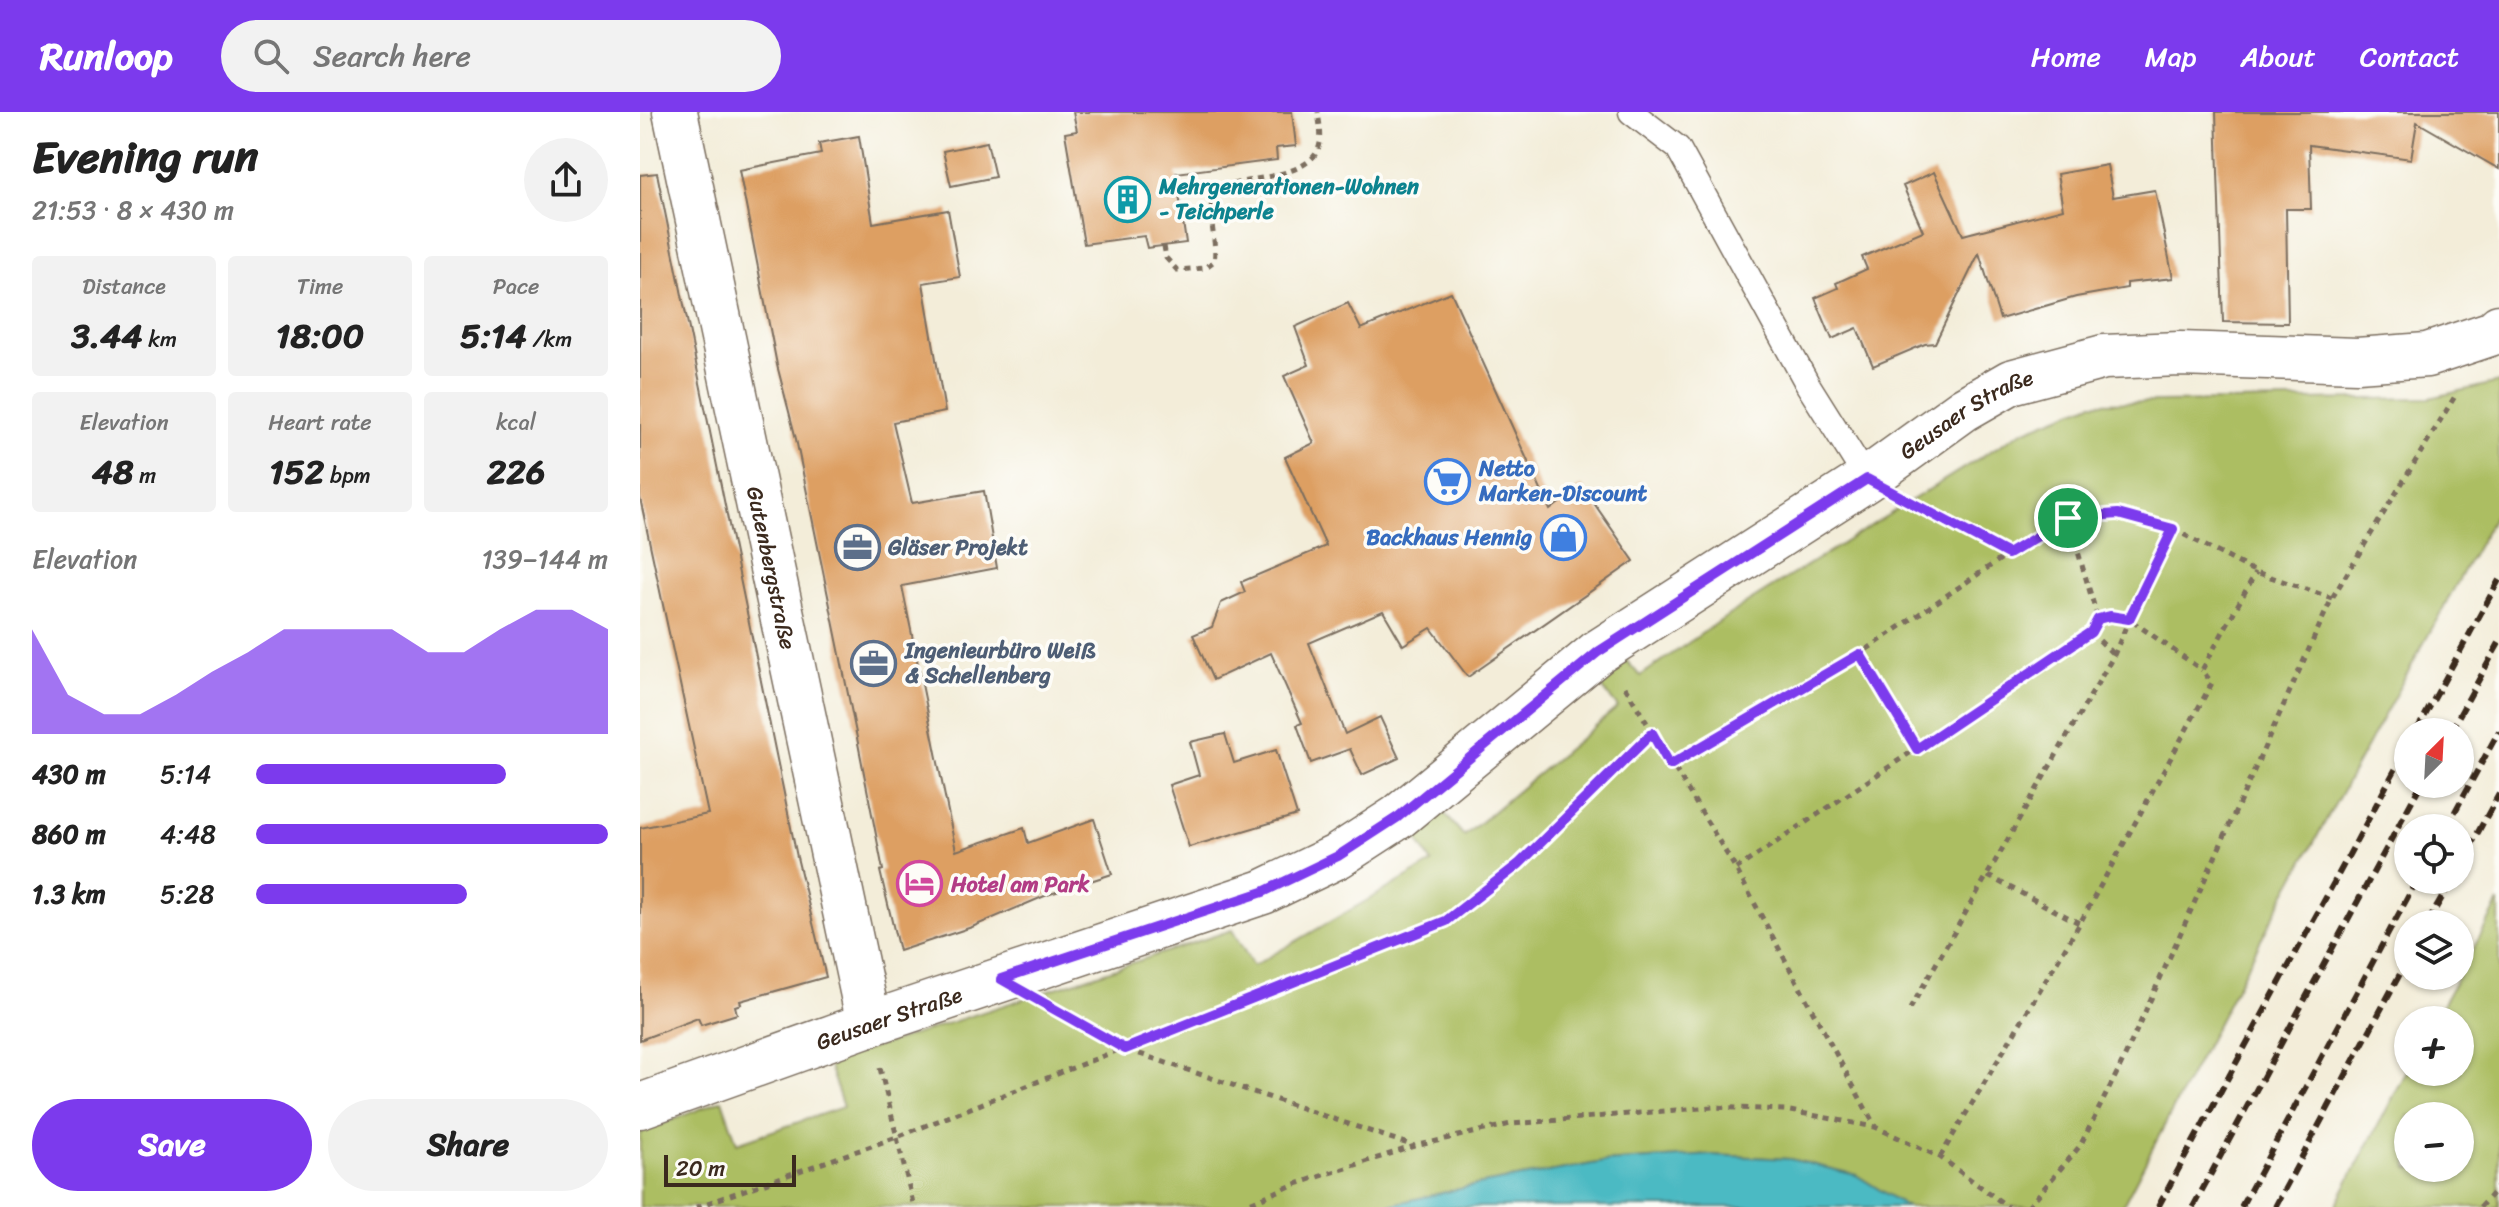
<!DOCTYPE html>
<html lang="en">
<head>
<meta charset="utf-8">
<style>
	body { margin:0; font-family:Sriracha,sans-serif; background:#f2f2f2; color:#222; height:100vh; display:flex; flex-direction:column; font-size:30px; white-space:nowrap }
	* { box-sizing:border-box; margin:0 }
	p { font-size:26px; color:#767676 }
	.icon { flex:none; width:44px; height:44px; fill:none; stroke:currentColor; stroke-width:2; stroke-linecap:round; stroke-linejoin:round }
	.map { position:relative; flex:1; overflow:hidden }
	.sheet { display:flex; flex-direction:column; background:#fff; width:640px }
	.sheet>* { flex:none }
	.needle { width:52px; rotate:24deg }
	.fabs { position:absolute; left:1754px; top:606px; display:grid; gap:16px }
	.fabs a { display:grid; place-items:center; width:80px; height:80px; border-radius:50%; background:#fff; box-shadow:0 2px 6px #0004; font-size:40px }
	.scale { position:absolute; left:24px; bottom:20px; width:132px; box-sizing:border-box; padding-left:8px; border:4px solid #3b2a1e; border-top:0; font-size:22px; line-height:28px; white-space:nowrap; color:#3b2a1e; -webkit-text-stroke:6px #fdfcf7; paint-order:stroke }
	.pin { position:absolute; display:grid; place-items:center; width:68px; height:68px; color:#fff; margin:-34px; border:4px solid #fff; border-radius:50%; box-shadow:0 2px 8px #0007 }
	.round { display:grid; place-items:center; flex:none; width:84px; height:84px; border-radius:42px; background:#f2f2f2 }
	.overview { display:flex; align-items:center; justify-content:space-between; height:136px; padding:0 32px }
	h1 { font-size:44px; font-weight:700; line-height:60px }
	.stats { display:grid; grid-template-columns:repeat(3,1fr); gap:12px; height:136px; padding:8px 32px }
	.stats div { display:grid; align-content:center; border-radius:8px; background:#f2f2f2; text-align:center }
	.stats b { font-size:34px; font-weight:700 }
	.stats small { font-size:22px; font-weight:400 }
	.stats p { font-size:22px }
	.chart { height:224px; padding:16px 32px }
	.chart p { display:flex; justify-content:space-between }
	.chart svg { width:100%; height:144px; margin-top:8px; fill:#7c3aed; opacity:.7 }
	.primary-button { display:flex; gap:16px; margin-top:auto; padding:16px 32px }
	.primary-button a { flex:1; height:92px; border-radius:48px; background:#7c3aed; color:#fff; font-size:32px; font-weight:700; line-height:92px; text-align:center }
	.primary-button a+a { background:#f2f2f2; color:#222 }
	ul { padding:0 32px; list-style:none; font-size:26px }
	li { display:grid; grid-template-columns:128px 96px 1fr; align-items:center; height:60px }
	li i { height:20px; border-radius:10px; background:#7c3aed }
	header { display:flex; align-items:center; gap:48px; box-sizing:border-box; height:112px; padding:0 40px; background:#7c3aed; color:#fff }
	header strong { font-size:38px }
	nav { display:flex; gap:44px; margin-inline-start:auto; font-size:28px }
	.search { width:560px; height:72px; background:#f2f2f2; display:flex; align-items:center; gap:20px; box-sizing:border-box; padding:0 28px; border-radius:44px; color:#767676; font-size:30px }
	main { display:flex; flex:1; min-height:0 }
	.map>svg:first-child { display:block }
	.green { fill:#acbe62; stroke:#747440; stroke-width:2; fill-rule:evenodd }
	.water { fill:#4cbac3; stroke:#447270; stroke-width:2 }
	.building { fill:#dd9f62 }
	.lines { fill:none; stroke-linecap:round; stroke-linejoin:round }
	.service-casing { stroke:#7b6e5f; stroke-width:27 }
	.minor-casing { stroke:#7b6e5f; stroke-width:47 }
	.tertiary-casing { stroke:#7b6e5f; stroke-width:47 }
	.path { stroke:#7b6e5f; stroke-width:5; stroke-dasharray:6 6; stroke-linecap:butt }
	.service { stroke:#fff; stroke-width:24 }
	.minor { stroke:#fff; stroke-width:44 }
	.tertiary { stroke:#fff; stroke-width:44 }
	.rail { stroke:#3b2a1e; stroke-width:6; stroke-dasharray:12 6; stroke-linecap:butt }
	.route-casing { stroke:#fff; stroke-width:16 }
	.route { stroke:#7c3aed; stroke-width:10 }
	.labels { text-anchor:middle; dominant-baseline:central; stroke-width:7; stroke-linejoin:round; paint-order:stroke }
	.culture-label { font-size:22px; font-weight:bold; fill:#0d838f; stroke:#fdfcf7; text-anchor:start }
	.street-label { font-size:22px; fill:#3b2a1e; stroke:#fdfcf7 }
	.shop-label { font-size:22px; font-weight:bold; fill:#366cbe; stroke:#fdfcf7; text-anchor:start }
	.service-label { font-size:22px; font-weight:bold; fill:#4e5e75; stroke:#fdfcf7; text-anchor:start }
	.hotel-label { font-size:22px; font-weight:bold; fill:#b23c85; stroke:#fdfcf7; text-anchor:start }
</style>
</head>
<body>
<header>
<strong>Runloop</strong>
<div class="search"><svg class="icon" aria-label="search" viewBox="0 0 24 24"><circle cx="10" cy="10" r="6"/><path d="M15 15l6 6"/></svg>Search here</div>
<nav><a>Home</a><a>Map</a><a>About</a><a>Contact</a></nav>
</header>
<main>
<section class="sheet">
<div class="overview"><div><h1>Evening run</h1><p>21:53 · 8 × 430 m</p></div><a class="round"><svg class="icon" aria-label="share" viewBox="0 0 24 24"><path d="M12 15V3M7 8l5-5 5 5M5 13v7h14v-7"/></svg></a></div>
<div class="stats">
<div><p>Distance</p><b>3.44<small> km</small></b></div>
<div><p>Time</p><b>18:00</b></div>
<div><p>Pace</p><b>5:14<small> /km</small></b></div>
</div>
<div class="stats">
<div><p>Elevation</p><b>48<small> m</small></b></div>
<div><p>Heart rate</p><b>152<small> bpm</small></b></div>
<div><p>kcal</p><b>226</b></div>
</div>
<div class="chart"><p><span>Elevation</span>139–144 m</p>
<svg viewBox="0 0 160 44" preserveAspectRatio="none"><path d="M0 44V12L10 32L20 38L30 38L40 32L50 25L60 19L70 12L80 12L90 12L100 12L110 19L120 19L130 12L140 6L150 6L160 12V44z"/></svg>
</div>
<ul>
<li><b>430 m</b>5:14<i style="width:71%"></i></li>
<li><b>860 m</b>4:48<i style="width:100%"></i></li>
<li><b>1.3 km</b>5:28<i style="width:60%"></i></li>
</ul>
<div class="primary-button"><a>Save</a><a>Share</a></div>
</section>
<div class="map">
<svg width="1859" height="1095" viewBox="0 0 1859 1095">
	<rect width="100%" height="100%" fill="#fdfcf7"/>
	<filter id="ink" filterUnits="userSpaceOnUse"><feTurbulence type="fractalNoise" baseFrequency=".0125" numOctaves="2"/><feDisplacementMap in="SourceGraphic" scale="16" xChannelSelector="R" yChannelSelector="G"/><feConvolveMatrix kernelMatrix="1 2 1 2 8 2 1 2 1" color-interpolation-filters="sRGB"/></filter>
	<filter id="wash" filterUnits="userSpaceOnUse"><feTurbulence type="fractalNoise" baseFrequency=".006" numOctaves="4" result="noise"/><feDisplacementMap in="SourceGraphic" scale="32" xChannelSelector="R" yChannelSelector="G"/><feGaussianBlur stdDeviation="1.8" result="paint"/><feColorMatrix in="noise" values="0 0 0 0 0 0 0 0 0 0 0 0 0 0 0 0 0 1.4 0 .05"/><feComposite in="paint" operator="in"/></filter>
	<g filter="url(#wash)">
		<rect width="100%" height="100%" fill="#f3edd9"/>
		<path class="green" d="M1859,270V395L1636,799L1482,1095H1267L1216,1063L1150,1047L1072,1043L963,1050L837,1073L740,1095H0V1021L82,988L97,1031L203,995L188,951L592,818L613,854L792,751L772,720L799,695L824,724L978,595L955,567L985,547L1000,564L1099,496L1383,319L1452,291L1790,286Z
			M1859,790V1095H1695L1768,957V960H1820V908H1794ZM1768,1004H1820V1056H1768Z"/>
		<path class="water" d="M1072,1043L1150,1047L1216,1063L1267,1095H740L837,1073L963,1050Z"/>
		<g id="blocks">
			<path class="building" d="M433,0H652L656,34L636,36L637,48L536,61L546,131L507,136L504,124L444,132L425,21L437,19Z
				M1576,0H1859V57L1777,10L1771,47L1669,33L1671,97H1646L1648,211L1583,210Z
				M219,24L233,111L308,98L320,165L283,171L305,300L253,310L272,391L344,379L357,456L262,474L316,739L384,716L388,731L454,707L472,762L407,783L332,815L259,839L240,759L243,758L217,626L156,327L137,253L99,58L181,42L179,31Z
				M347,30L355,65L311,74L303,39Z
				M1467,53L1473,85L1515,78L1533,166L1487,171V176L1436,185L1360,207L1339,141L1295,231L1285,232L1233,254L1217,216L1192,227L1175,186L1198,176L1196,171L1227,157L1222,145L1283,119L1263,74L1294,60L1323,123L1423,97L1417,62Z
				M17,61L157,745L186,865L100,889L101,892L95,894L97,902L61,913L58,906L0,928V716L68,702L0,386V63Z
				M811,180L910,398L942,374L994,449L828,565L791,516L763,533L743,499L669,531L705,622L740,605L759,646L722,663L710,637L671,651L657,613L662,611L631,541L573,568L553,523L572,515L581,491L605,480L601,470L686,434L645,345L674,331L644,264L669,253L655,215L708,191L721,217Z
				M585,622L594,651L636,638L657,703L549,735L529,673L559,663L550,630Z"/>
		</g>
	</g>
	<g filter="url(#ink)">
		<use href="#blocks" fill-opacity="0" stroke="#7b6e5f" stroke-width="2"/>
		<g class="lines">
			<defs>
				<path id="service" d="M991,0L1038,36L1168,273L1227,367"/>
				<g id="minor">
					<path id="s1" d="M35,0L229,912"/>
				</g>
				<g id="tertiary">
					<path id="s2" d="M0,994L229,912L623,780L698,744L758,705L958,540L1227,367L1324,297L1371,270L1464,245L1540,242L1717,248L1787,243L1853,221L1859,215"/>
				</g>
			</defs>
			<use href="#service" class="service-casing"/>
			<use href="#minor" class="minor-casing"/>
			<use href="#tertiary" class="tertiary-casing"/>
			<path class="path" d="M524,134L526,146L537,158L565,156L574,149C578,131 565,96 575,83C582,74 592,72 602,70C626,64 675,61 680,31C682,22 679,9 678,0
				M1270,390L1368,442
				M1458,507L1470,504L1489,507L1562,558
				M1451,520L1474,543
				M1220,542L1277,637
				M985,575L1096,757L1235,1014
				M1030,653L1220,542L1368,442L1428,406L1478,402L1533,417L1616,460L1692,486
				M1096,757L1451,520L1458,507L1428,406
				M1348,764L1439,811
				M1270,897L1474,543L1489,507L1533,417
				M414,898L485,937L774,1034
				M240,956L274,1095
				M1300,1045L1440,811L1572,571L1562,558L1616,460
				M56,1095L257,1025L806,809L879,752L1012,621
				M600,1095L653,1073L775,1034L871,1012L1073,995L1145,998L1235,1015L1300,1045L1368,1095
				M1388,1095L1440,1034L1481,953L1692,486L1817,281
				M1840,1095L1859,1074"/>
			<use href="#service" class="service"/>
			<use href="#minor" class="minor"/>
			<use href="#tertiary" class="tertiary"/>
			<path class="rail" d="M1776,620L1859,468
				M1810,620L1859,531
				M1806,716L1859,619
				M1820,753L1859,682
				M1787,812L1812,768
				M1518,1095L1768,634
				M1553,1095L1781,672
				M1601,1095L1777,768
				M1635,1095L1768,847"/>
		</g>
	</g>
	<g class="lines" filter="url(#ink)">
		<defs>
			<path id="route" d="M1227,367L1368,442L1428,406L1478,402L1533,417L1489,507L1470,504L1458,507L1451,520L1277,637L1220,542L1030,653L1012,621L879,752L806,809L485,937L361,867L623,780L698,744L758,705L958,540Z"/>
		</defs>
		<use href="#route" class="route-casing"/>
		<use href="#route" class="route"/>
	</g>
	<defs>
		<symbol id="building-ring" viewBox="-11 -11 22 22"><circle r="9.5" fill="#fdfcf7" stroke="#0f9aa8" stroke-width="1.5"/><path d="M-4-6H4V6H1V3H-1V6H-4ZM-2.5-4.3h1.7v1.8h-1.7ZM.8-4.3h1.7v1.8H.8ZM-2.5-1h1.7V.8h-1.7ZM.8-1h1.7V.8H.8Z" fill="#0f9aa8"/></symbol>
		<symbol id="supermarket-ring" viewBox="-11 -11 22 22"><circle r="9.5" fill="#fdfcf7" stroke="#3f7fe0" stroke-width="1.5"/><path d="M-6-5.5h2.5l.6 2H6L4.5 2H-2.5L-4.4-4H-6ZM-1.5 3.2a1.3 1.3 0 1 0 .1 0ZM3 3.2a1.3 1.3 0 1 0 .1 0Z" fill="#3f7fe0"/></symbol>
		<symbol id="shop-ring" viewBox="-11 -11 22 22"><circle r="9.5" fill="#fdfcf7" stroke="#3f7fe0" stroke-width="1.5"/><path d="M-5-2.5h2.3a2.7 3.5 0 0 1 5.4 0H5L5.5 6h-11ZM-1.5-2.5h3a1.5 2.3 0 0 0-3 0Z" fill="#3f7fe0"/></symbol>
		<symbol id="office-ring" viewBox="-11 -11 22 22"><circle r="9.5" fill="#fdfcf7" stroke="#5c6f8a" stroke-width="1.5"/><path d="M-6-3h4V-5.5h4V-3h4V5H-6ZM-1-4.5V-3h2v-1.5ZM-6 0V1H6V0Z" fill="#5c6f8a"/></symbol>
		<symbol id="hotel-ring" viewBox="-11 -11 22 22"><circle r="9.5" fill="#fdfcf7" stroke="#d1479c" stroke-width="1.5"/><path d="M-6-4.5h1.5V1H6V5H4.5V3h-9V5H-6ZM-4 0a1.8 1.8 0 1 1 3.6 0ZM.5 0V-2.5h3Q6-2.5 6 0Z" fill="#d1479c"/></symbol>
	</defs>
	<g fill-rule="evenodd">
		<use href="#building-ring" x="462" y="62" width="51" height="51"/>
		<use href="#supermarket-ring" x="782" y="344" width="51" height="51"/>
		<use href="#shop-ring" x="898" y="400" width="51" height="51"/>
		<use href="#office-ring" x="192" y="410" width="51" height="51"/>
		<use href="#office-ring" x="208" y="526" width="51" height="51"/>
		<use href="#hotel-ring" x="254" y="746" width="51" height="51"/>
	</g>
	<g class="labels">
		<g class="culture-label">
			<text x="519" y="74">Mehrgenerationen-Wohnen<tspan x="519" dy="25">- Teichperle</tspan></text>
		</g>
		<g class="street-label">
			<text stroke="none"><textPath href="#s2" startOffset="1512">Geusaer Straße</textPath></text>
			<text stroke="none"><textPath href="#s1" startOffset="466">Gutenbergstraße</textPath></text>
			<text stroke="none"><textPath href="#s2" startOffset="264">Geusaer Straße</textPath></text>
		</g>
		<g class="shop-label">
			<text x="839" y="356">Netto<tspan x="839" dy="25">Marken-Discount</tspan></text>
			<text x="892" y="425" text-anchor="end">Backhaus Hennig</text>
		</g>
		<g class="service-label">
			<text x="248" y="435">Gläser Projekt</text>
			<text x="265" y="538">Ingenieurbüro Weiß<tspan x="265" dy="25">&amp; Schellenberg</tspan></text>
		</g>
		<g class="hotel-label">
			<text x="311" y="772">Hotel am Park</text>
		</g>
	</g>
</svg>
<div class="fabs">
<a><svg class="needle" viewBox="-14 -14 28 28"><path d="M0-13l5 13h-10z" fill="#e53935"/><path d="M0 13l5-13h-10z" fill="#767676"/></svg></a>
<a><svg class="icon" aria-label="locate" viewBox="0 0 24 24"><circle cx="12" cy="12" r="6"/><path d="M12 2v4M12 18v4M2 12h4M18 12h4"/></svg></a>
<a><svg class="icon" aria-label="layers" viewBox="0 0 24 24"><path d="M12 4l9 5-9 5-9-5zM3 14l9 5 9-5"/></svg></a>
<a>+</a>
<a>−</a>
</div>
<div class="scale">20 m</div>
<div class="pin" style="left:1428px;top:406px;background:#1e9e55"><svg class="icon" aria-label="arrive" viewBox="0 0 24 24"><path d="M6 21V4h12l-3 4 3 4H6"/></svg></div>
</div>
</main>
</body>
</html>
